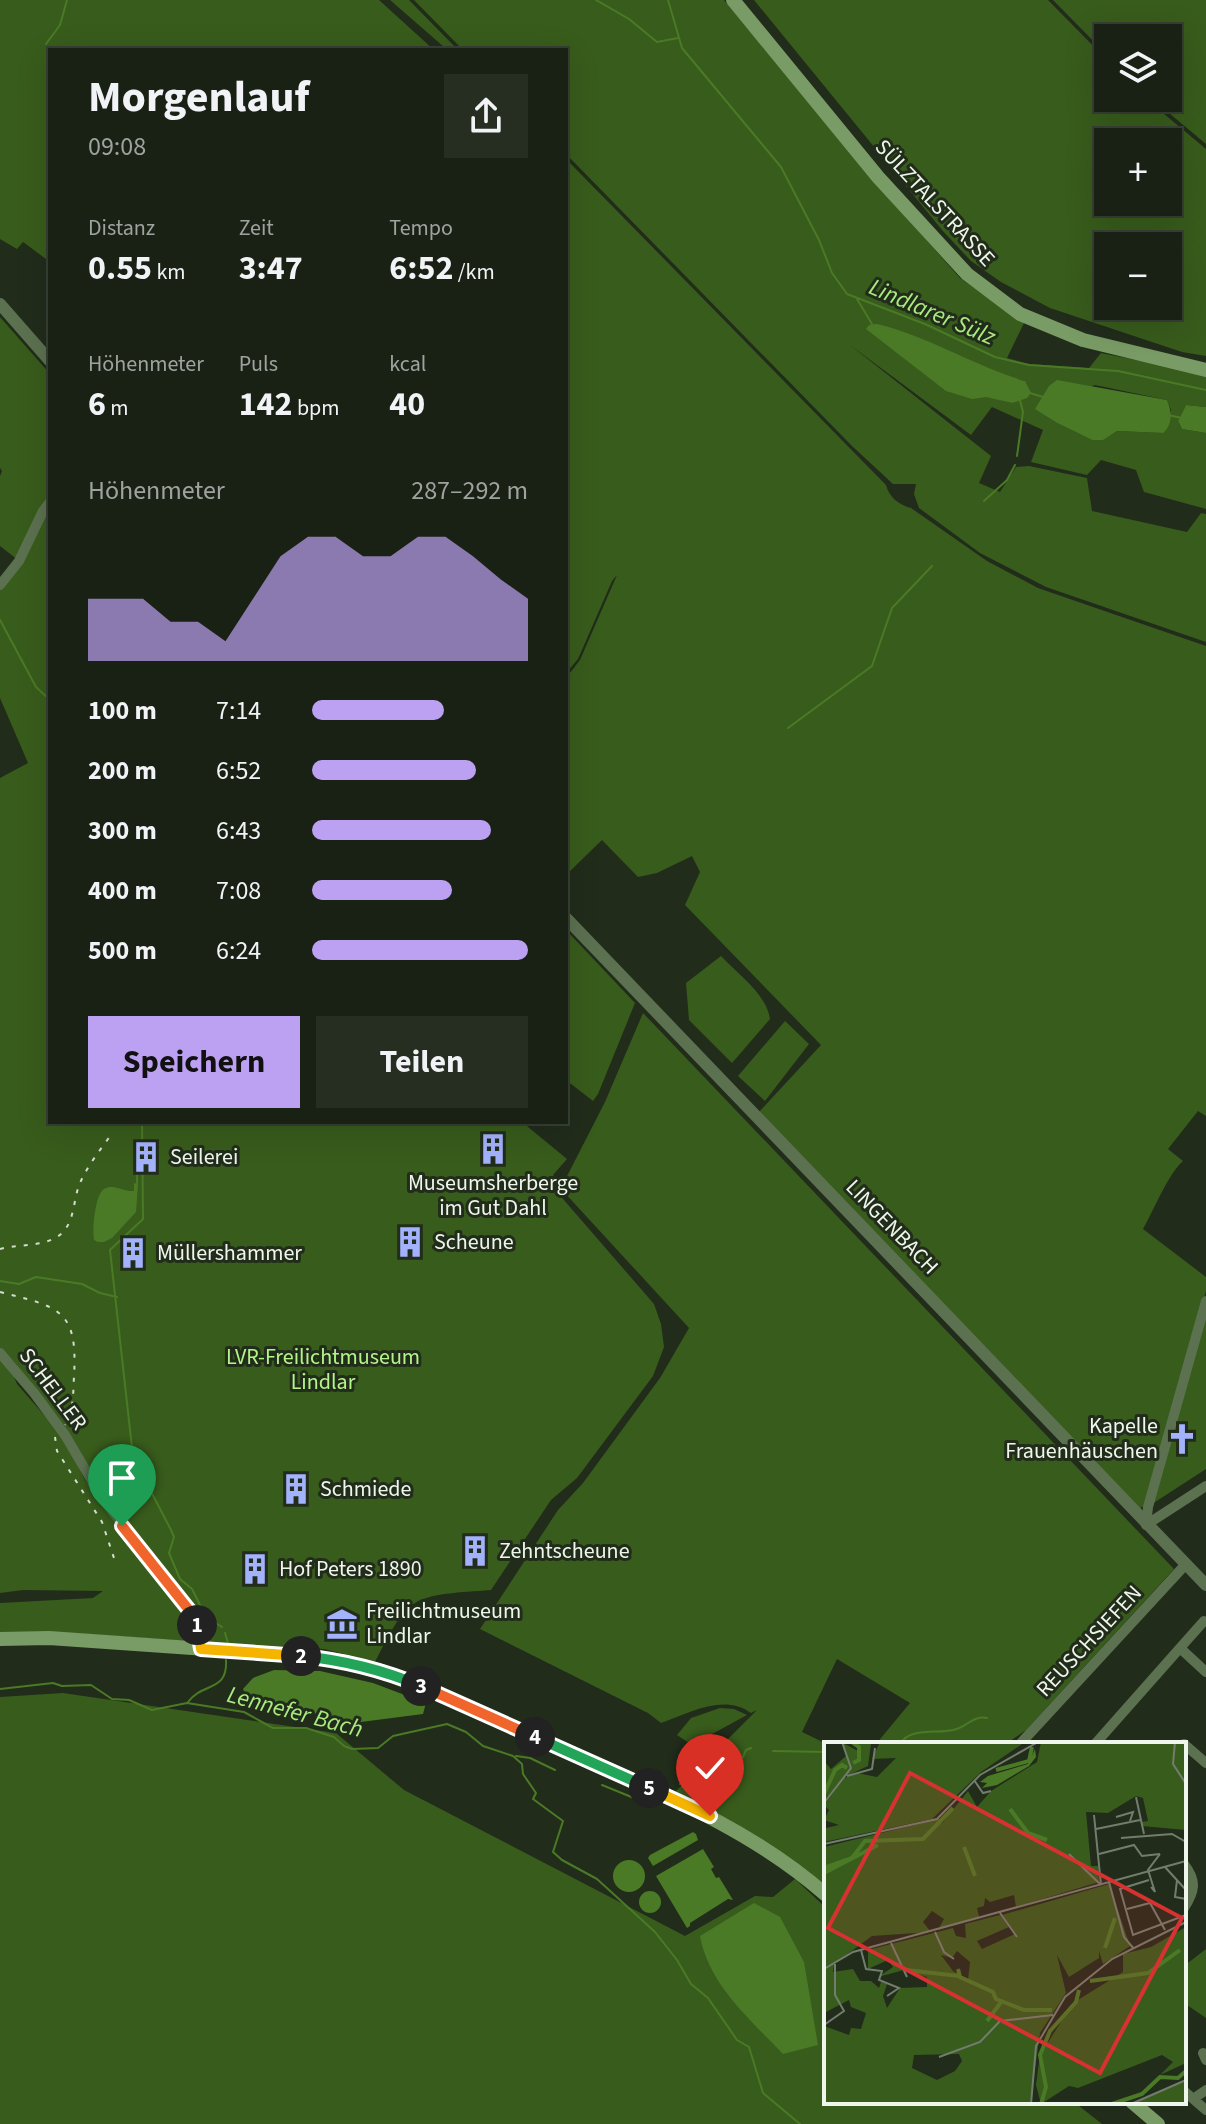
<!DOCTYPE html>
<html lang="de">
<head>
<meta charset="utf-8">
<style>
	body { margin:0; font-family:"Source Sans 3",sans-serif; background:#262e22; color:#f1f3f6; height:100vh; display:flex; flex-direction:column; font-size:30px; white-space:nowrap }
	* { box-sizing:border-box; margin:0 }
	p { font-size:26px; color:#9fa3a0 }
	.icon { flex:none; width:44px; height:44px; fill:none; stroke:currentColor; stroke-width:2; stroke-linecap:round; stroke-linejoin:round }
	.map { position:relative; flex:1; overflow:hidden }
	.panel { position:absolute; left:48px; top:48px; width:520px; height:1076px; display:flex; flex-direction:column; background:#192114; border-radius:0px; box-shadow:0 8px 32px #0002,0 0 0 2px #373e34 }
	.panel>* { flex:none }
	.fabs { position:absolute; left:1094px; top:24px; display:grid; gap:16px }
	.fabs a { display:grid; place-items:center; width:88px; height:88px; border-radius:0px; background:#192114; box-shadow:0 8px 32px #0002,0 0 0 2px #373e34; font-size:40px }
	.pin { position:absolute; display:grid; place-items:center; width:68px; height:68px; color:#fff; margin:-82px -34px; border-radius:50% 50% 50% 0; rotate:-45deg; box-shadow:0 0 8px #0007 }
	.pin .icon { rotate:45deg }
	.km { position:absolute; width:40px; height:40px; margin:-20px; border-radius:50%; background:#222; color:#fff; font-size:22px; line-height:40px; text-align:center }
	.round { display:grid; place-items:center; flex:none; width:84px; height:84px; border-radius:0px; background:#262e22 }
	.summary { display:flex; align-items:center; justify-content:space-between; height:136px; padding:0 40px }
	h1 { font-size:44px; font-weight:700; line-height:60px }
	.metrics { display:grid; grid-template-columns:repeat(3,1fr); gap:12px; height:136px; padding:8px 40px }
	.metrics div { display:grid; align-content:center }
	.metrics b { font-size:34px; font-weight:700 }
	.metrics small { font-size:22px; font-weight:400 }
	.metrics p { font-size:22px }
	.chart { height:224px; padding:16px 40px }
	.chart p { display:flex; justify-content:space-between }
	.chart svg { width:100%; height:144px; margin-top:8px; fill:#bca0f2; opacity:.7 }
	.action { display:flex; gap:16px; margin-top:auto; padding:16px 40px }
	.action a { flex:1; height:92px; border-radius:0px; background:#bca0f2; color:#111; font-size:32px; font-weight:700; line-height:92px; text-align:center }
	.action a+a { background:#262e22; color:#f1f3f6 }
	ul { padding:0 40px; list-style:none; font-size:26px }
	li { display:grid; grid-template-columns:128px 96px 1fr; align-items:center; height:60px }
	li i { height:20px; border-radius:10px; background:#bca0f2 }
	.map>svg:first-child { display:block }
	.green { fill:#385c1c; fill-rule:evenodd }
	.water { fill:#4b7a26 }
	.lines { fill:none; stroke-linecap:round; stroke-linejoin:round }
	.stream { stroke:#4b7a26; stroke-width:2 }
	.minor { stroke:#5c7150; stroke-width:10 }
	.tertiary { stroke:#5c7150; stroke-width:12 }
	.secondary { stroke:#799b65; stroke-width:14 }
	.rail { stroke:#d4dcd0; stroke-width:2; stroke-dasharray:4 8; stroke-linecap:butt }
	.split-1-casing { stroke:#fff; stroke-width:16 }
	.split-2-casing { stroke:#fff; stroke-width:16 }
	.split-3-casing { stroke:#fff; stroke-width:16 }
	.split-4-casing { stroke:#fff; stroke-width:16 }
	.split-5-casing { stroke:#fff; stroke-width:16 }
	.split-6-casing { stroke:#fff; stroke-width:16 }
	.split-1 { stroke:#f0652b; stroke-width:10 }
	.split-2 { stroke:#f5b400; stroke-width:10 }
	.split-3 { stroke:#22a559; stroke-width:10 }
	.split-4 { stroke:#f0652b; stroke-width:10 }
	.split-5 { stroke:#22a559; stroke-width:10 }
	.split-6 { stroke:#f5b400; stroke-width:10 }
	.labels { text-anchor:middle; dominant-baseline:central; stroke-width:6; stroke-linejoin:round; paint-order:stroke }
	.street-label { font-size:22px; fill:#eff6eb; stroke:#212c1b }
	.poi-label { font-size:22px; fill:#eff6eb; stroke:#212c1b; text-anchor:start }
	.park-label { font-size:22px; fill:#b3f587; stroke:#212c1b }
	.water-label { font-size:24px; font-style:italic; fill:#a9eb7e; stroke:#212c1b }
	.inset-river { fill:none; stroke:#4b7a26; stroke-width:4 }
	.inset-road { fill:none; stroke:#737d6e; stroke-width:2 }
	.view { fill:#d73232; fill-opacity:0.15; stroke:#d73232; stroke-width:4 }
	.inset-edge { fill:none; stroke:#eff6eb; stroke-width:4 }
</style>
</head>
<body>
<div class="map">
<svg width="1206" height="2124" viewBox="0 0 1206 2124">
	<rect width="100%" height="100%" fill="#212c1b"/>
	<path class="green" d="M0,0H379L434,50H50V262L23,242L17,249L0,239Z
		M390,0H409L458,50H442L444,47Z
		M414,0H724L873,180L960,278L1024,323L1007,358L1029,364L1089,368L1101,353L1206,374V407L1186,405L1178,421L1182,429L1206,433V509L1144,492L1136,470L1101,460L1087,475L1031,462L1043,430L992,407L971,435L850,345L991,456L979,483L1000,492L1016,467L1029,466L1087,478L1092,511L1187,532L1201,513L1206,514V642L1046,587L980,553L919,508L914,494L916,484H893L852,446L566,154V50H463ZM950,353L994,372L1025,381L1012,403L986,396ZM1095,385L1167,400L1171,410L1163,433L1117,431L1102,440H1092L1057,423L1036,409Z
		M754,0H1048L1108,61V98H1145L1206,149V356L1182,352L1050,308L1001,282L971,261L942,230ZM1108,142H1168V202H1108ZM1108,246H1168V306H1108Z
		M1053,0H1206V144L1151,98H1168V38H1108V56Z
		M566,159L886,485C889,497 899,505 911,508L987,561L1038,588L1206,646V1116L1198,1111L1168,1149L1183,1161C1168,1174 1154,1210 1143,1229L1206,1277V1291L1146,1505L1140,1508L758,1113L821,1045L685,905L700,872L692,856L657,873L638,877L602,840L566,875V678L580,660L617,575L612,581L578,659L566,673Z
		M0,317L50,374V501L18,560L0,546V476L2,471L0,468Z
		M50,504V1122H522L567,1159L553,1175L558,1180L557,1192L654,1304L661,1324L664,1347L653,1376L577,1478L551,1500L491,1590C471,1592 432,1592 415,1603C398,1613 384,1645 375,1662L324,1649L204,1643L199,1617L93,1477L15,1363L0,1348V778L28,763L0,698V590L22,564Z
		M566,930L635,1003L598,1094L593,1101L566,1080Z
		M721,956C738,974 767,995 770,1019L732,1063L689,1020L686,983Z
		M643,1013L1174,1569L1026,1730L1006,1744H876L910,1703L837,1659L802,1732L827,1744L826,1887C780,1850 728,1818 675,1792L757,1710L751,1713C724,1693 689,1713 661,1723L648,1713L480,1629L558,1510L583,1483L660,1378L689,1328L563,1191L564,1182L605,1102Z
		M785,1021L809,1044L765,1101L738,1076Z
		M1206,1306V1469L1152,1504Z
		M0,1357L10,1367L17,1384L63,1437L85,1480L191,1620L193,1641L49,1632L0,1634V1603L93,1598L103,1591L23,1590L0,1593Z
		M63,1693L336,1733L404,1790L685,1936L755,1896L773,1897L795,1879L826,1908V2102H1074L1102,2124H0V1697Z
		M720,1708L734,1709L747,1715L692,1745L677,1735L691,1718Z
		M1206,1949V2018L1184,2003V1966Z"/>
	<path class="water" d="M877,324C928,336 974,366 1025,381L1031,393L1027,398L1012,403L986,397L972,399L946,391L866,329L869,325Z
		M1057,380L1167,400C1172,412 1173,424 1163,433L1117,431L1103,440H1092L1057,423L1035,409L1049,386Z
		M1186,405L1206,407V433L1182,429L1178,421Z
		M134,1183L138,1184L136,1212L112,1238L104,1242H98L94,1240C92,1231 95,1194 104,1189C115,1183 122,1192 134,1191Z
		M274,1670L320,1671L373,1683L426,1703L423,1714L353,1723L246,1696L243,1689L253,1678Z
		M693,1832L696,1834L698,1840L653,1866L648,1858L650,1855Z
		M703,1849L714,1867L711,1869L716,1878L719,1877L733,1900L728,1899L690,1923V1926L687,1928L656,1876Z
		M613 1876a16 16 0 1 1 32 0a16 16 0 1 1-32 0Z
		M639 1902a11 11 0 1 1 22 0a11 11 0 1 1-22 0Z
		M754,1903L780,1917L804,1962L818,2045L783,2054C750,2019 709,1985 700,1936Z"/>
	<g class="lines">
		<path class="stream" d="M596,0L629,19L657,42L678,38
			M668,0L682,48L781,167L819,240L832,273L847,294L925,324L995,357L1029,365L1118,371L1206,390
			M46,44L60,25L67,0
			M857,299L872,324
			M1030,393L1043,397
			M1168,415L1182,418
			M1017,456L1023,412L1020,400
			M984,501L1007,480L1015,465
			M0,620L36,687L50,700
			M788,728L872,666L892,608L932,566
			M142,1122L143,1219L110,1250L133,1457L171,1530L174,1537L169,1553L180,1579L192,1589L206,1617L222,1627
			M137,1183L138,1146H140
			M0,1281L19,1284L36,1277L82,1284L100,1293L117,1297
			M225,1633L228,1643
			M0,1689L53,1683L62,1686L91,1685L112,1699L129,1700L152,1710L187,1703L244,1712L273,1728H306L334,1737L344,1746L352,1749L378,1748L393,1736L447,1724L466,1732L483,1746L513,1756L522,1764L523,1774L536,1793L533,1799L563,1821L553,1852L562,1860L597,1879L655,1932L677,1960L691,1984L708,1998L737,2040L749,2047L763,2093L800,2124
			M188,1702C203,1682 228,1692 226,1660
			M900,1744C910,1727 937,1734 953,1730C966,1728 973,1715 987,1718
			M773,1751L826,1752
			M516,1756L530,1758L555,1770
			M680,1784L722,1760L743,1757L746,1750L751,1748
			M602,1785L651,1805"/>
		<path class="minor" d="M0,585L19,561L43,511L50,502
			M0,1353L34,1393L65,1435L102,1498L193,1615L201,1649
			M1146,1525L1148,1507L1206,1301
			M1146,1525L1206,1486
			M1180,1648L1204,1621
			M1020,1744L1186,1564
			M1095,1744L1180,1648L1206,1672
			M1184,1744L1206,1763
			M1184,1864C1197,1881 1195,1891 1184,1908
			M1203,2053L1206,2060
			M1184,2091L1206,2110
			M1193,2099L1206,2090"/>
		<path class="tertiary" d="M0,304L50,361
			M566,918L1206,1585"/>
		<path class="secondary" d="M733,0L878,177L967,274L1020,314L1083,340L1206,370
			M0,1639L49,1638L306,1656L347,1662L382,1671C445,1695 505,1724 566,1751C658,1792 750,1828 826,1895
			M1132,2102L1158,2124"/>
		<path class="rail" d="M0,1249C18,1244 38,1247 55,1238C76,1227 72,1201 80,1183C88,1165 100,1150 111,1135
			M0,1292C59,1307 78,1309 74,1376C73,1393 74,1411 65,1425
			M55,1437L57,1451L102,1522L116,1564"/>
	</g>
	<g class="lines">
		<defs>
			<path id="split-1" d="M122,1526L193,1615L197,1625"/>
			<path id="split-2" d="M197,1625L201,1649L301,1656"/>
			<path id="split-3" d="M301,1656C342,1660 383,1670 421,1686"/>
			<path id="split-4" d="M421,1686L535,1737"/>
			<path id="split-5" d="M535,1737L649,1788"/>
			<path id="split-6" d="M649,1788L710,1816"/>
		</defs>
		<use href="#split-1" class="split-1-casing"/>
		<use href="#split-2" class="split-2-casing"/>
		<use href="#split-3" class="split-3-casing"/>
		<use href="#split-4" class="split-4-casing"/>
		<use href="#split-5" class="split-5-casing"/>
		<use href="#split-6" class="split-6-casing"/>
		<use href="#split-1" class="split-1"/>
		<use href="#split-2" class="split-2"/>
		<use href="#split-3" class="split-3"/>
		<use href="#split-4" class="split-4"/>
		<use href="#split-5" class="split-5"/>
		<use href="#split-6" class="split-6"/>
	</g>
	<defs>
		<symbol id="building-bare" viewBox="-9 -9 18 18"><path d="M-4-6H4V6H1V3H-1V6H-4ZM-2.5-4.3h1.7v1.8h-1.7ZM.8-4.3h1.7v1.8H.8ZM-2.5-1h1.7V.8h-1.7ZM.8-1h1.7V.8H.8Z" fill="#a3b2fd" stroke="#212c1b" stroke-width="2.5" paint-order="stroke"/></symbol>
		<symbol id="church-bare" viewBox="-9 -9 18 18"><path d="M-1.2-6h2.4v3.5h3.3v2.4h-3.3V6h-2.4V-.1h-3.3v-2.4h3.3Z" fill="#a3b2fd" stroke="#212c1b" stroke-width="2.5" paint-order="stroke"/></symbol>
		<symbol id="museum-bare" viewBox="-9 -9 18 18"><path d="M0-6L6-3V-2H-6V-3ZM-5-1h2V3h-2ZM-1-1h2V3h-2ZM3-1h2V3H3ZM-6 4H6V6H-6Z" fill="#a3b2fd" stroke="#212c1b" stroke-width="2.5" paint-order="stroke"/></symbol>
	</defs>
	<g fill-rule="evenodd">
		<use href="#building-bare" x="471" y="1127" width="44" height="44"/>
		<use href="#building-bare" x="124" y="1135" width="44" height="44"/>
		<use href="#building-bare" x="388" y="1220" width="44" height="44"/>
		<use href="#building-bare" x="111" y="1231" width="44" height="44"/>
		<use href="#church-bare" x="1160" y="1417" width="44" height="44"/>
		<use href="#building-bare" x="274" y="1467" width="44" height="44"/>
		<use href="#building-bare" x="453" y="1529" width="44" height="44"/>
		<use href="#building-bare" x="233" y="1547" width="44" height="44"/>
		<use href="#museum-bare" x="320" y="1602" width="44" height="44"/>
	</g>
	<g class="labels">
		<g class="street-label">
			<text transform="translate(935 203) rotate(47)">SÜLZTALSTRASSE</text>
			<text transform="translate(892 1227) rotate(46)">LINGENBACH</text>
			<text transform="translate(53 1389) rotate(53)">SCHELLER</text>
			<text transform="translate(1089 1641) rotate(-47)">REUSCHSIEFEN</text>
		</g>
		<g class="poi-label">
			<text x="170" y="1157">Seilerei</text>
			<text x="493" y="1183" text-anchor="middle">Museumsherberge<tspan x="493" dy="25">im Gut Dahl</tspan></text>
			<text x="434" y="1242">Scheune</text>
			<text x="157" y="1253">Müllershammer</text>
			<text x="1158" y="1426" text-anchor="end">Kapelle<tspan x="1158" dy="25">Frauenhäuschen</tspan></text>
			<text x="320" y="1489">Schmiede</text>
			<text x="499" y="1551">Zehntscheune</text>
			<text x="279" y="1569">Hof Peters 1890</text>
			<text x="366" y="1611">Freilichtmuseum<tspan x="366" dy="25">Lindlar</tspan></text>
		</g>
		<g class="park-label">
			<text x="323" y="1357">LVR-Freilichtmuseum<tspan x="323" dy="25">Lindlar</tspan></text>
		</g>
		<g class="water-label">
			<text transform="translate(932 312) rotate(23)">Lindlarer Sülz</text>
			<text transform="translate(295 1712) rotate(15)">Lennefer Bach</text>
		</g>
	</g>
	<g transform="translate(824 1742)">
		<rect width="362" height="362" fill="#212c1b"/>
		<path d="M28,0L43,1L201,0L157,30L108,77L0,100V80L2,86L15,83L0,78L5,68L0,63L20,36L33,31L53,35L72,16L48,17L55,2H47L44,24L22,34L0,60V19L7,27L22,14L19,1L34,9L36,3ZM217,0H362V88L318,84L317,80L324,79L319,56L312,54L284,71L262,70L267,124H274L275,140L192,165L190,153L166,160L161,156L160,164L153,166L155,175L114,188L120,177L108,169L99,180L107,190L48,194L10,222L9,230L29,227L36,239H47L55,246L57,240L63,242L59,254L63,266L76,246L103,245V235L80,228L54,235L69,225L64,218L44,227V208L129,186L132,194L142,196L141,182L176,173L185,185L153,199L158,207L191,192L178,173L285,142L306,204L279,222L275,209V216L245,235L233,213L242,251L216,291L206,362H0V284L25,293L27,286L37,287L42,271L27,265L25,258L0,271V105L115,77L118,81L144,49L153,65L167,49L213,20ZM133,209L146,220L144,238L129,229L117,213L128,216ZM135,312L138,319L131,329L113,338L88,326L90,313ZM362,185V321L336,333L349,320L338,313L254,346L245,344L217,362L212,343L216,313L249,261L299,230V212L327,205ZM362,338V362H307Z" fill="#385c1c" fill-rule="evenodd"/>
		<path d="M211,7L212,15L205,24L173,43L158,46L163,41L156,40L164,34L204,22Z" fill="#4b7a26"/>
		<path class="inset-river" d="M28,0L35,5V18L29,21M172,28L205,19L208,5M0,52L11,28L18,23L23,26M186,67L204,91L223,98M140,105L151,134M0,126L28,116L41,99L99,97L129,66M0,131L54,103M281,206L291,176M134,227L136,235L169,250L172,257L200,268H228M82,228L135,234M266,239L324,231L356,208M163,279L178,259M217,362L222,345L216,313L226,289L252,260L255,248M288,362L318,352L336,335L354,336L362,329"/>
		<path class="inset-road" d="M351,0L349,22L362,42M23,34L48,27L51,6M150,38L159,51L167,49M312,55L320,92M0,61L27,26L18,0M270,73L277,143M292,75L309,70L306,79M272,87L316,78M297,96L348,92L362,100M0,102L113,77L156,33L214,0M245,112L277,143M275,112L310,103L318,114L336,112M341,125L362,148M325,138L296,147L309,193L362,173M353,138L351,155L362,157M285,140L300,195L310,207M327,145L331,150L324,128L336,112M303,167L326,161L341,188M176,171L193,195M111,190L120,210L130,217M67,201L83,235M37,208L42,227L58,229L55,238L75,246L63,254M0,227L29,210L362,119M0,283L20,269L11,253V222M115,315L156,300L176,279L229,273M207,362L212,304L241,255L288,217L362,180M307,362L362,338"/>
		<path class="view" d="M86,31L358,176L276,331L4,186Z"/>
		<rect width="362" height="362" class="inset-edge"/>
	</g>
</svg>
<div class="fabs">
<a><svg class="icon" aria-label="layers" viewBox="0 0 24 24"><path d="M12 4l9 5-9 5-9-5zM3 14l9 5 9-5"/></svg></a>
<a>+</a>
<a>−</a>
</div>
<div class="pin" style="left:122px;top:1526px;background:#1e9e55"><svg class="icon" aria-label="arrive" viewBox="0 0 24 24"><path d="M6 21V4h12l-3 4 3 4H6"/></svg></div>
<div class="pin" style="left:710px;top:1816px;background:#d93025"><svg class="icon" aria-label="check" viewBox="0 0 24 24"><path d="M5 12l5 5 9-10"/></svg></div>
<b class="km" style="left:197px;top:1625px">1</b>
<b class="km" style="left:301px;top:1656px">2</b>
<b class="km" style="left:421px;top:1686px">3</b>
<b class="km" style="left:535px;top:1737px">4</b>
<b class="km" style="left:649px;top:1788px">5</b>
<section class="panel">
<div class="summary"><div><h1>Morgenlauf</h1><p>09:08</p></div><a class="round"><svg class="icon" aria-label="share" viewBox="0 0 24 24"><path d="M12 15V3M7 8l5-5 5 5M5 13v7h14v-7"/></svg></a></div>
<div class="metrics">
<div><p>Distanz</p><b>0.55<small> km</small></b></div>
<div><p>Zeit</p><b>3:47</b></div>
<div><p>Tempo</p><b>6:52<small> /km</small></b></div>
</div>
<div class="metrics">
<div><p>Höhenmeter</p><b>6<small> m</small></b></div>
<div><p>Puls</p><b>142<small> bpm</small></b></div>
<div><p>kcal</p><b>40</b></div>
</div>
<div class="chart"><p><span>Höhenmeter</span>287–292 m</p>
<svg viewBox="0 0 160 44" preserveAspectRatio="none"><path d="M0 44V25L10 25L20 25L30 32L40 32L50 38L60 25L70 12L80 6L90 6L100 12L110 12L120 6L130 6L140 12L150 19L160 25V44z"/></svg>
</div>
<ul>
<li><b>100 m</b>7:14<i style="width:61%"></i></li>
<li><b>200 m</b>6:52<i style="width:76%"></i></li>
<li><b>300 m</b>6:43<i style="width:83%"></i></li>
<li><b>400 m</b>7:08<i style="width:65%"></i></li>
<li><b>500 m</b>6:24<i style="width:100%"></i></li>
</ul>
<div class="action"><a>Speichern</a><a>Teilen</a></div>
</section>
</div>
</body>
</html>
